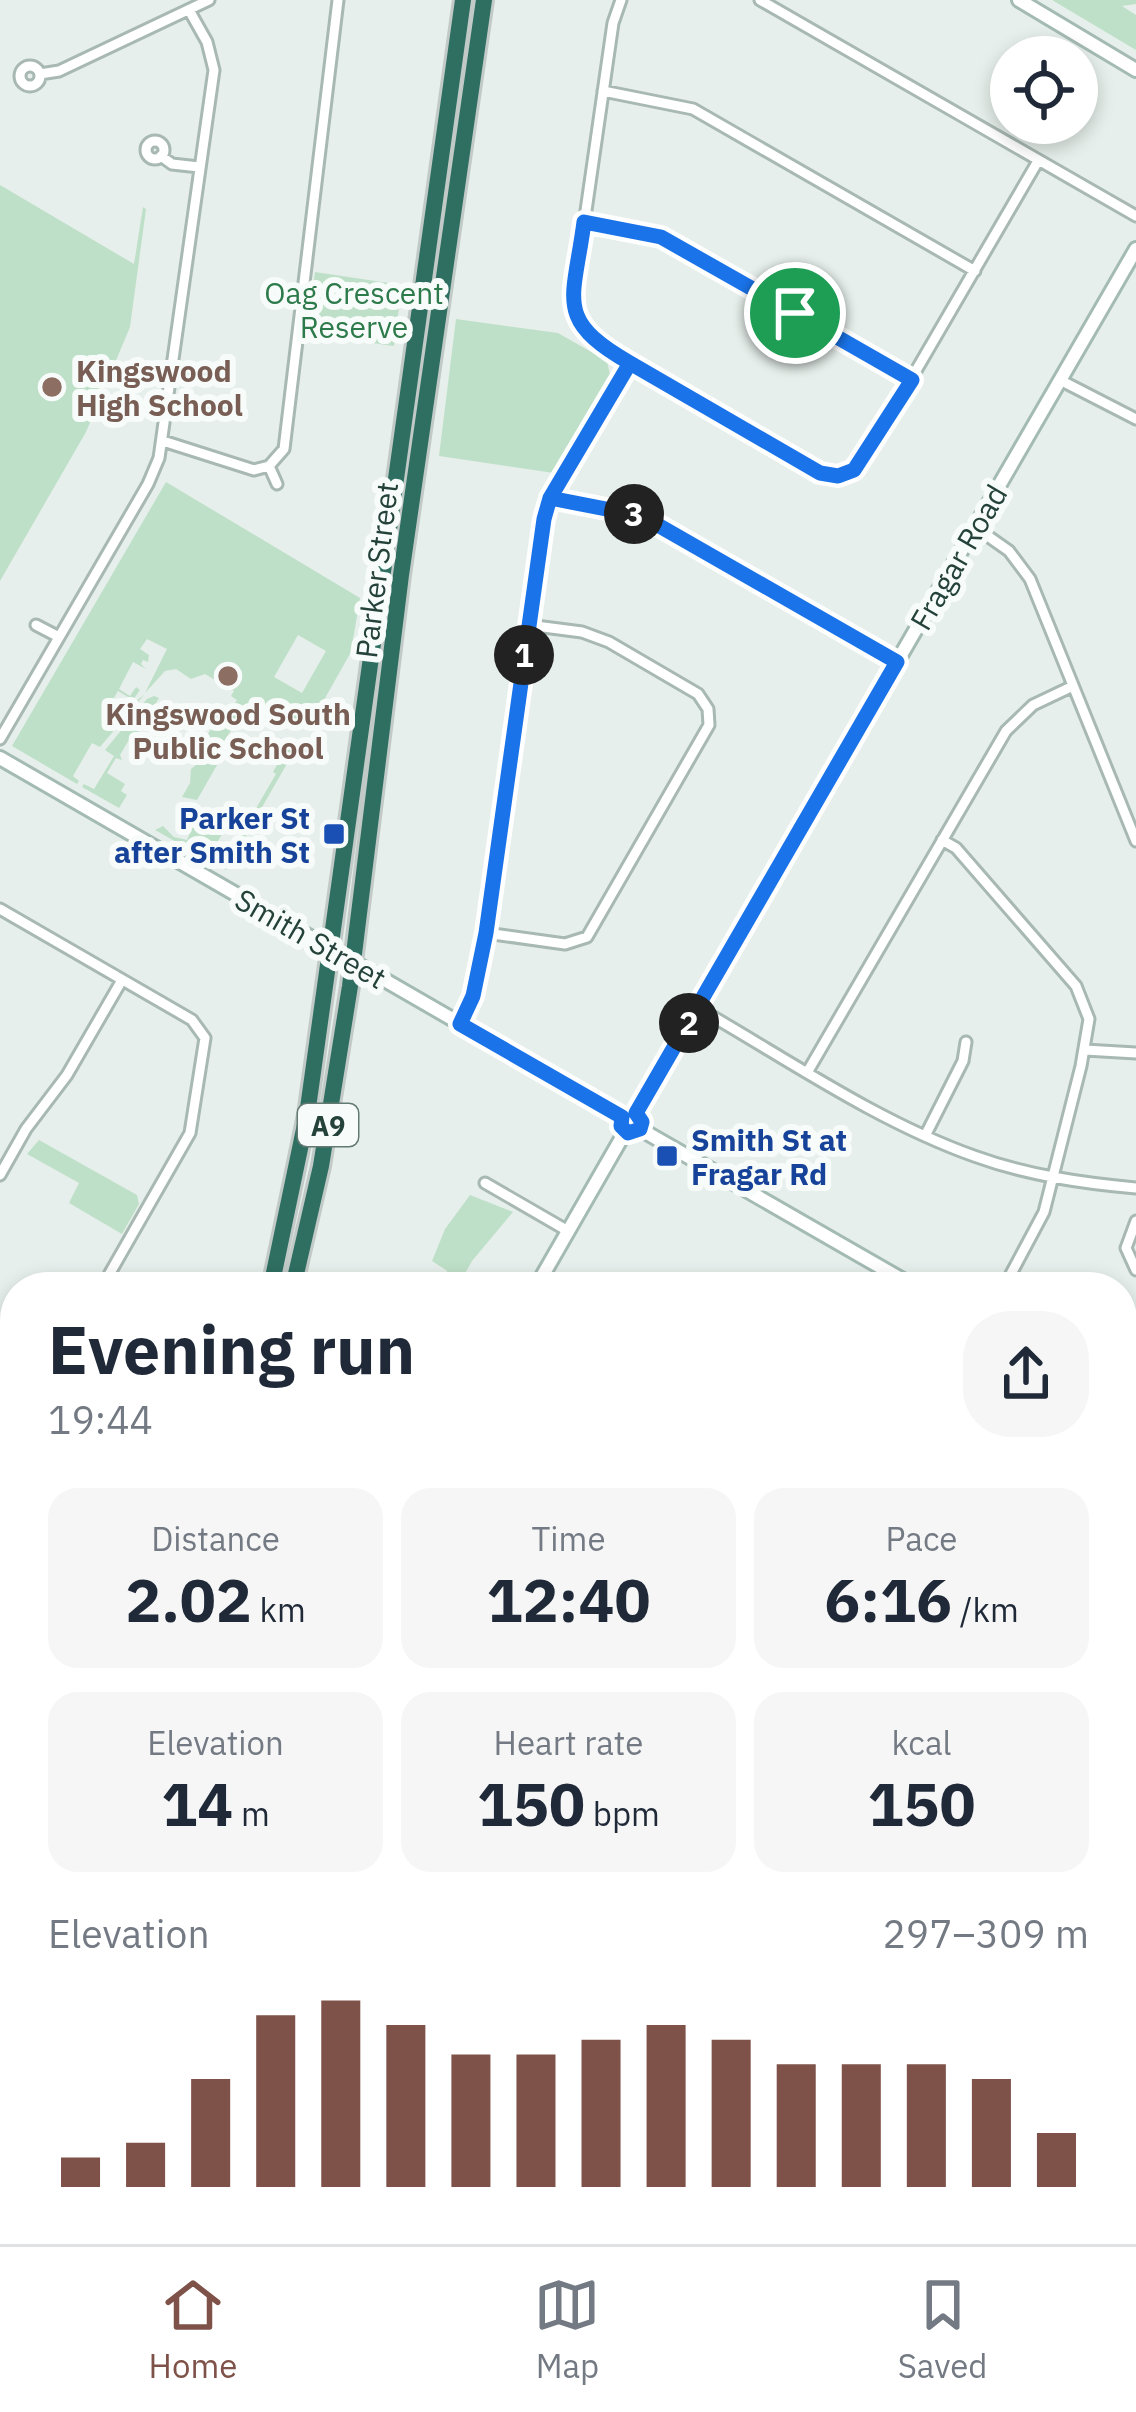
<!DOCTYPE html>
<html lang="en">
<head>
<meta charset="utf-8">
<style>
	body { margin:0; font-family:"IBM Plex Sans",sans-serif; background:#f6f6f7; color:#1f2937; height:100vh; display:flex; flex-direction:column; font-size:45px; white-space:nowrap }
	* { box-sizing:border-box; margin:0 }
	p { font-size:39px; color:#747a83 }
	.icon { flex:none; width:66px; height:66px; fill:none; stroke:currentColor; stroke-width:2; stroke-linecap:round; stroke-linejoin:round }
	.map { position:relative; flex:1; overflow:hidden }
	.sheet { position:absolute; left:0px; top:1272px; width:1137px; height:972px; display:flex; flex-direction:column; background:#fff; border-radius:48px 48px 0 0; box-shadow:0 6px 18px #0003 }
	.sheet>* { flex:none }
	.fabs { position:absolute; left:990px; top:36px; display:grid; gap:24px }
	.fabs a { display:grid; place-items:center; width:108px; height:108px; border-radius:50%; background:#fff; box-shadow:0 6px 18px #0003; font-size:60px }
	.pin { position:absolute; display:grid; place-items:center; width:102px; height:102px; color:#fff; margin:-51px; border:6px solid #fff; border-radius:50%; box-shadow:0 3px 12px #0007 }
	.km { position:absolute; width:60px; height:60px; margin:-30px; border-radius:50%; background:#222; color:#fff; font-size:33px; line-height:60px; text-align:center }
	.round { display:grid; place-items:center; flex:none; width:126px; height:126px; border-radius:48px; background:#f6f6f7 }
	.headline { display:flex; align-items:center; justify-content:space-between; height:204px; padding:0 48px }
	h1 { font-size:66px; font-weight:700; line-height:90px }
	.figures { display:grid; grid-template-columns:repeat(3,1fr); gap:18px; height:204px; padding:12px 48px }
	.figures div { display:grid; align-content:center; border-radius:30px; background:#f6f6f7; text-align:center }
	.figures b { font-size:60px; font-weight:700 }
	.figures small { font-size:33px; font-weight:400 }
	.figures p { font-size:33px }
	.chart { height:336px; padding:24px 48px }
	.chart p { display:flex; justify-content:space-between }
	.chart svg { width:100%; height:216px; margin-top:12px; stroke:#7f5249; stroke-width:6 }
	.menu { display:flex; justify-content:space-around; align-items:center; height:168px; border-top:3px solid #e0e1e3; background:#fff; font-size:33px; color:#747a83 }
	.menu a { display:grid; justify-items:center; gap:6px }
	.menu .selected { color:#7f5249 }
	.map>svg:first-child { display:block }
	.green { fill:#bfe0c8; fill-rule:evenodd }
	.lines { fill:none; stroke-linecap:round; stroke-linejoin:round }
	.street-casing { stroke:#a8b8b2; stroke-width:15 }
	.secondary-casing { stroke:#a4bbb3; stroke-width:18 }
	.highway-casing { stroke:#c2cac8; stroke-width:22 }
	.street { stroke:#fff; stroke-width:9 }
	.secondary { stroke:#fff; stroke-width:12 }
	.highway { stroke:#2f6f62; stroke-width:16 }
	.route-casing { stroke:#fff; stroke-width:24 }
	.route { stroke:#1a73e8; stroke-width:15 }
	.education-dot { fill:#8d6e63; stroke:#f7fbf9; stroke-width:4.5 }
	.transit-dot { fill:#1a4fb4; stroke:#f7fbf9; stroke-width:4.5 }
	.labels { text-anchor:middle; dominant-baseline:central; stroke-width:12; stroke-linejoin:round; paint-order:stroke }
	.shield { fill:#f7fbf9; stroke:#637a73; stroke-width:3 }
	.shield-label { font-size:27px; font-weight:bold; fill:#24423a }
	.park-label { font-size:30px; fill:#2d7a4b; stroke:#f7fbf9 }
	.education-label { font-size:30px; font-weight:bold; fill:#785e54; stroke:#f7fbf9; text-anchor:start }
	.street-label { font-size:30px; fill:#24423a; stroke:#f7fbf9 }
	.transit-label { font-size:30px; font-weight:bold; fill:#164399; stroke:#f7fbf9; text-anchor:end }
</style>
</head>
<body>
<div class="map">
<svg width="1136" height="2244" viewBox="0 0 1136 2244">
	<rect width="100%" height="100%" fill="#e6efeb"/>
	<path class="green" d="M1052,0H1136V4L1122,6L1136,15V50Z
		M0,185L134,264L143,207L146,209L130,327L86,432L0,581Z
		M315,272L402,285L394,346L307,334Z
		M456,319L558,333L607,361L610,375L554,473L439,456Z
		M166,482L360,598L351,652L315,716L309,713L300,728L250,701L225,740L205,751L204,741L216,720L223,723L237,700L231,696L234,691L205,674L191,679L176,669L165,671L145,693L167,649L147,639L140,649L149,655L148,662L143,660L141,664L146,669L133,662L119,689L130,696L136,687L140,690L133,700L118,691L111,703L123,710L128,700L133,703L144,695L100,747L92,743L73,776L79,781L77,784L12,746ZM298,635L326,651L302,693L274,677Z
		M154,696L159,698L137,734L133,733L120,755L122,760L116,758L107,773L125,784L121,791L127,795L119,808L82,787L84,784L94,789L114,756L105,750L147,699Z
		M236,732L197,800L182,797L190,783L191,769Z
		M288,744L296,748L226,870L155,830L163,826L174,837L187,840L196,818V821L213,832L227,818L230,820L217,843L231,851L276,774L273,772Z
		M39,1140L137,1195L139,1204L122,1234L69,1203L79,1183L27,1154Z
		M470,1195L513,1212L472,1261L458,1286L446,1270L432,1261L445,1229Z
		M689,2229H784L779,2237L790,2244H692L683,2238Z"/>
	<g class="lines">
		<defs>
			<path id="street" d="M621,0L613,23L573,301L579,324L598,345L826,476L850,473L864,460L1038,161
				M760,0L1136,216
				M20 76a10 10 0 1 1 20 0a10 10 0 1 1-20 0Z
				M40,74L59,71L209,0
				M603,91L693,109L975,271
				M146 150a9 9 0 1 1 18 0a9 9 0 1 1-18 0Z
				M161,156L172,164L199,167
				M584,222L646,232L671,241L912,380
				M1060,380L1136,419
				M163,441L254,470L269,466L284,449L338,0
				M269,466L277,484
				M551,498L642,516L897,663
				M975,527L1009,551L1030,579L1136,841
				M36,625L59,637
				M0,739L148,484L159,458L214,70L207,42L189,10
				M942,840L956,848L1076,986L1089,1019L1081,1066L1044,1212L1004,1287
				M0,909L192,1020L205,1038L190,1133L102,1287
				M486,933L565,944L587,937L709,725L708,709L698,694L609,642L582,632L528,625
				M698,1008C787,1059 876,1121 974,1156C1026,1175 1081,1183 1136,1188
				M460,1024L473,996L486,933L544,519L551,498L630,363
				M1085,1050L1136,1053
				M808,1071L1006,731L1033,705L1073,686
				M925,1136L963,1061L966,1042
				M0,1175L26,1129L67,1075L122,980
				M485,1183L568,1231
				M1136,1221L1126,1248L1136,1270
				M427,1283L435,1287
				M2,1461L15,1438
				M1122,1605L1136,1577
				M1122,1897L1136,1873
				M642,2229L664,2244
				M869,2229L889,2244
				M1073,2229L1097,2244
				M280,2244L291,2229
				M858,2244L869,2229"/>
			<path id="secondary" d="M1019,0L1136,70
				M0,758L622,1117
				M636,1113L1136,249
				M640,1129L915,1287
				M536,1287L625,1132
				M1122,1407L1136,1415
				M0,1460L15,1468
				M0,1474L15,1482
				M1122,2114L1136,2122
				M0,2144L15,2154
				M117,2229L138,2244"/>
			<path id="highway" d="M271,1287L307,1115L463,0
				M293,1287L321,1166L350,986L401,575L484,0
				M0,1782L15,1762
				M0,1816L15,1795"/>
		</defs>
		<use href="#street" class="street-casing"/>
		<use href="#secondary" class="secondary-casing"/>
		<use href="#highway" class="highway-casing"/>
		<use href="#street" class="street"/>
		<use href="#secondary" class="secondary"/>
		<use href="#highway" class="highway"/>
	</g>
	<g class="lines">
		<defs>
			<path id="route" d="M795,313L661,237L584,222C574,300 553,319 630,363L550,498L544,519L486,933L473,996L460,1024L622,1117L621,1126L628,1133L640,1129L642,1122L636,1113L897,662L642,516L550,498L630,363L820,473L838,476L854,470L912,380L795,313"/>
		</defs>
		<use href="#route" class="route-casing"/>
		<use href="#route" class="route"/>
	</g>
	<g class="education-dot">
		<circle cx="52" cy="387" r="12"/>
		<circle cx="228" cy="676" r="12"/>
	</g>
	<g class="transit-dot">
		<rect x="322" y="822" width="24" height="24" rx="6"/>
		<rect x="655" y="1144" width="24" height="24" rx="6"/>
	</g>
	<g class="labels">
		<rect class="shield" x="298" y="1104" width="60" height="42" rx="9"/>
		<g class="shield-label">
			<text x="328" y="1125">A9</text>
		</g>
		<g class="park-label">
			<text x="354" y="292">Oag Crescent<tspan x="354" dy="34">Reserve</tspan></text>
		</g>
		<g class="education-label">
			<text x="76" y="370">Kingswood<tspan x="76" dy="34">High School</tspan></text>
			<text x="228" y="713" text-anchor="middle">Kingswood South<tspan x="228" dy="34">Public School</tspan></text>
		</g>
		<g class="street-label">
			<text transform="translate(958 557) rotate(-60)">Fragar Road</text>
			<text transform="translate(376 570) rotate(-83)">Parker Street</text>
			<text transform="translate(311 938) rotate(30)">Smith Street</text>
		</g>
		<g class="transit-label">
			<text x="310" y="817">Parker St<tspan x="310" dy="34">after Smith St</tspan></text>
			<text x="691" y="1139" text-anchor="start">Smith St at<tspan x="691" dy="34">Fragar Rd</tspan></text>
		</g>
	</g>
</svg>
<div class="fabs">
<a><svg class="icon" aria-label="locate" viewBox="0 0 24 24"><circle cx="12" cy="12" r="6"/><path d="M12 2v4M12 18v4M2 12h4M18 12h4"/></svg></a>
</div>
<div class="pin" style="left:795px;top:313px;background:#1e9e55"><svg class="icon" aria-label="arrive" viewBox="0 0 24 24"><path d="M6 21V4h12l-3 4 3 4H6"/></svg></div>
<b class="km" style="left:524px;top:655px">1</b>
<b class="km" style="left:689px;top:1023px">2</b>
<b class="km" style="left:634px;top:514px">3</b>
<section class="sheet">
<div class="headline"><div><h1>Evening run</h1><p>19:44</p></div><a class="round"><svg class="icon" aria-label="share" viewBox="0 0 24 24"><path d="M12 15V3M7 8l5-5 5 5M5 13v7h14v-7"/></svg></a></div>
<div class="figures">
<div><p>Distance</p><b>2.02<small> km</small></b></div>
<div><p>Time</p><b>12:40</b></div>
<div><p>Pace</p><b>6:16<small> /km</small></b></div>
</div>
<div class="figures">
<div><p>Elevation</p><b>14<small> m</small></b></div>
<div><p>Heart rate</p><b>150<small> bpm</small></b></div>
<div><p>kcal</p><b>150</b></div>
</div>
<div class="chart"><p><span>Elevation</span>297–309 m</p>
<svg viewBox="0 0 160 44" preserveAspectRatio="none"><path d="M5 44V38M15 44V35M25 44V22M35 44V9M45 44V6M55 44V11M65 44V17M75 44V17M85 44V14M95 44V11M105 44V14M115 44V19M125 44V19M135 44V19M145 44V22M155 44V33"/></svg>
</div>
</section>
</div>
<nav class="menu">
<a class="selected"><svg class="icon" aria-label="home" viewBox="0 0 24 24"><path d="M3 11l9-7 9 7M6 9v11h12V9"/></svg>Home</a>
<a><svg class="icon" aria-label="map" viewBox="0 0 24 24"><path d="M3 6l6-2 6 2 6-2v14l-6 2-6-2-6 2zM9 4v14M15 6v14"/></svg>Map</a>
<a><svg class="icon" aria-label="saved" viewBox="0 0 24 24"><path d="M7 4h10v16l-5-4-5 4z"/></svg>Saved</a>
</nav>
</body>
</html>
